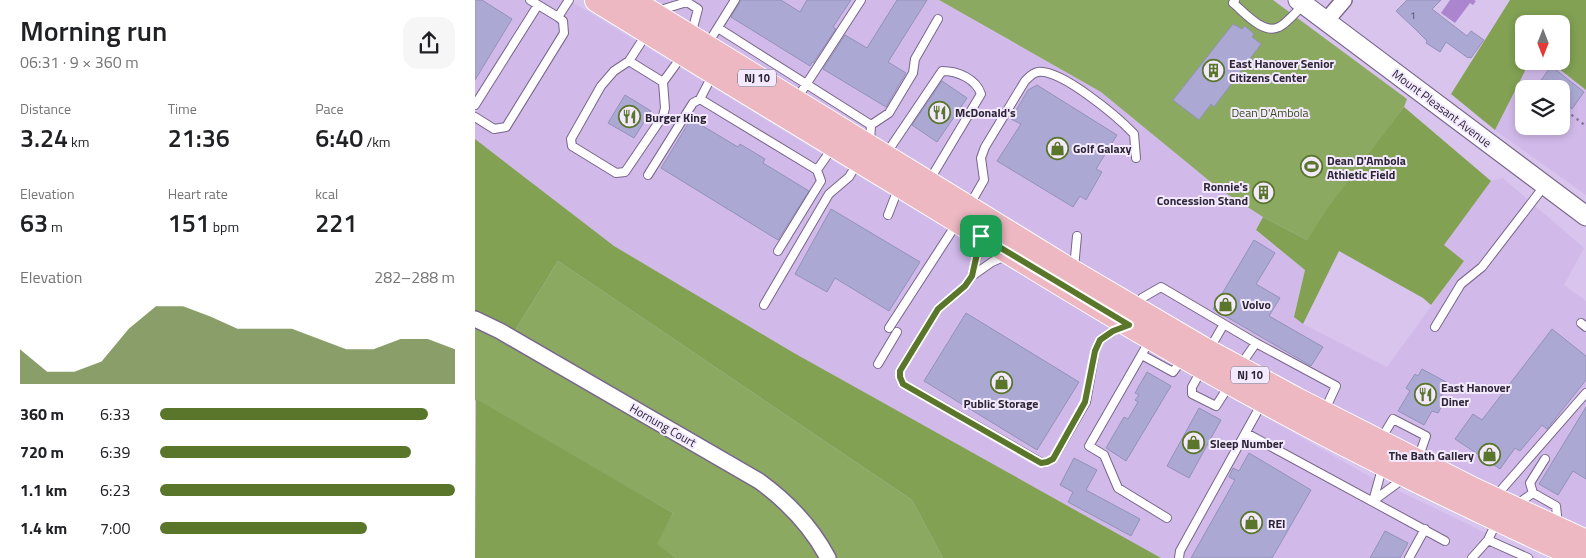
<!DOCTYPE html>
<html lang="en">
<head>
<meta charset="utf-8">
<style>
	body { margin:0; font-family:"Titillium Web",sans-serif; background:#f6f6f6; color:#202124; height:100vh; display:flex; flex-direction:column; font-size:19px; white-space:nowrap }
	* { box-sizing:border-box; margin:0 }
	p { font-size:16px; color:#757577 }
	.icon { flex:none; width:28px; height:28px; fill:none; stroke:currentColor; stroke-width:2; stroke-linecap:round; stroke-linejoin:round }
	.map { position:relative; flex:1; overflow:hidden }
	.drawer { display:flex; flex-direction:column; background:#fff; width:475px }
	.drawer>* { flex:none }
	.needle { width:32px; rotate:180deg }
	.tools { position:absolute; left:1040px; top:15px; display:grid; gap:10px }
	.tools a { display:grid; place-items:center; width:55px; height:55px; border-radius:10px; background:#fff; box-shadow:0 2px 8px #0003; font-size:25px }
	.pin { position:absolute; display:grid; place-items:center; width:42px; height:42px; color:#fff; margin:-21px; border-radius:10px; box-shadow:0 2px 8px #0006 }
	.round { display:grid; place-items:center; flex:none; width:52px; height:52px; border-radius:15px; background:#f6f6f6 }
	.summary { display:flex; align-items:center; justify-content:space-between; height:85px; padding:0 20px }
	h1 { font-size:28px; font-weight:600; line-height:38px }
	.stats { display:grid; grid-template-columns:repeat(3,1fr); gap:8px; height:85px; padding:5px 20px }
	.stats div { display:grid; align-content:center }
	.stats b { font-size:25px; font-weight:600 }
	.stats small { font-size:14px; font-weight:400 }
	.stats p { font-size:14px }
	.chart { height:140px; padding:10px 20px }
	.chart p { display:flex; justify-content:space-between }
	.chart svg { width:100%; height:90px; margin-top:5px; fill:#5a762b; opacity:.7 }
	ul { padding:0 20px; list-style:none; font-size:16px }
	li { display:grid; grid-template-columns:80px 60px 1fr; align-items:center; height:38px }
	li i { height:12px; border-radius:6px; background:#5a762b }
	main { display:flex; flex:1; min-height:0 }
	.map>svg:first-child { display:block }
	.built { fill:#d1baea; fill-rule:evenodd }
	.green { fill:#8ca962 }
	.forest { fill:#82a153 }
	.water { fill:#ab85ce }
	.building { fill:#aba9d3; stroke:#9391b9 }
	.lines { fill:none; stroke-linecap:round; stroke-linejoin:round }
	.service-casing { stroke:#78668b; stroke-width:10 }
	.minor-casing { stroke:#78668b; stroke-width:18 }
	.tertiary-casing { stroke:#78668b; stroke-width:21 }
	.primary-casing { stroke:#fff; stroke-width:26 }
	.path { stroke:#897b98; stroke-width:2.5; stroke-dasharray:2.5 4; stroke-linecap:butt }
	.service { stroke:#fff; stroke-width:8 }
	.minor { stroke:#fff; stroke-width:15 }
	.tertiary { stroke:#fff; stroke-width:19 }
	.primary { stroke:#eeb8c3; stroke-width:24 }
	.route-casing { stroke:#fff; stroke-width:10 }
	.route { stroke:#5a762b; stroke-width:6 }
	.labels { text-anchor:middle; dominant-baseline:central; stroke-width:4; stroke-linejoin:round; paint-order:stroke }
	.number-label { font-size:10px; fill:#4d475d }
	.shield { fill:#f4eaff; stroke:#696172; stroke-width:1 }
	.shield-label { font-size:11px; font-weight:bold; fill:#2e2636 }
	.poi-label { font-size:12px; font-weight:bold; fill:#2e2636; stroke:#f4eaff; text-anchor:start }
	.street-label { font-size:12px; fill:#2e2636; stroke:#f4eaff }
	.park-label { font-size:12px; fill:#364b11; stroke:#f4eaff }
</style>
</head>
<body>
<main>
<section class="drawer">
<div class="summary"><div><h1>Morning run</h1><p>06:31 · 9 × 360 m</p></div><a class="round"><svg class="icon" aria-label="share" viewBox="0 0 24 24"><path d="M12 15V3M7 8l5-5 5 5M5 13v7h14v-7"/></svg></a></div>
<div class="stats">
<div><p>Distance</p><b>3.24<small> km</small></b></div>
<div><p>Time</p><b>21:36</b></div>
<div><p>Pace</p><b>6:40<small> /km</small></b></div>
</div>
<div class="stats">
<div><p>Elevation</p><b>63<small> m</small></b></div>
<div><p>Heart rate</p><b>151<small> bpm</small></b></div>
<div><p>kcal</p><b>221</b></div>
</div>
<div class="chart"><p><span>Elevation</span>282–288 m</p>
<svg viewBox="0 0 160 44" preserveAspectRatio="none"><path d="M0 44V27L10 38L20 38L30 33L40 17L50 6L60 6L70 11L80 17L90 17L100 17L110 22L120 27L130 27L140 22L150 22L160 27V44z"/></svg>
</div>
<ul>
<li><b>360 m</b>6:33<i style="width:91%"></i></li>
<li><b>720 m</b>6:39<i style="width:85%"></i></li>
<li><b>1.1 km</b>6:23<i style="width:100%"></i></li>
<li><b>1.4 km</b>7:00<i style="width:70%"></i></li>
</ul>
</section>
<div class="map">
<svg width="1111" height="558" viewBox="0 0 1111 558">
	<rect width="100%" height="100%" fill="#d8c4ed"/>
	<path class="built" d="M0,0H94L393,182L703,367L899,479L1063,558H686L319,353L139,246L0,139Z
		M167,0H463L626,92L743,188L788,217L781,231L830,270L819,317L828,324L912,367L989,261L968,245L1016,181L1028,178L1109,248L1089,285L1111,301V530L957,456L902,426L758,355Z
		M1055,61H1074L1111,90V195L1020,130ZM1049,89H1086V126H1049Z"/>
	<path class="green" d="M464,0H798L932,99L929,107L832,240L788,217L743,188L626,92Z
		M83,261L437,500L468,558H201L181,544L198,513L0,400V324L36,337Z"/>
	<path class="forest" d="M1035,0H1111V90L1074,61H1086V24H1049V61H1055L1020,130L976,94Z
		M929,107L1016,181L969,245L989,261L956,305L948,298L864,251L828,324L819,317L830,270L781,230L788,217L832,240L852,209Z
		M0,139L139,246L319,353L686,558H468L437,500L83,261L36,337L0,324Z
		M1,399L198,513L182,544L201,558H0Z"/>
	<path class="water" d="M975,0H999L1001,1L998,5L995,3L980,23L966,13Z"/>
	<path class="building" d="M0,0H7L37,19L0,80Z
		M266,0H306L325,12L332,0H376L358,27L361,29L338,63L337,62L335,66L256,17Z
		M422,0H452L413,62L431,73L411,107L348,69L370,35L392,48Z
		M932,0H966L957,9L992,36L996,31L1009,40L996,58L994,57L993,58L971,42L965,52L951,43L952,41L939,28L921,11Z
		M758,24L767,29L770,26L779,34L777,37L786,44L739,107L736,104L724,120L698,100Z
		M1076,66L1109,92L1097,109L1086,101V89H1060Z
		M467,81L492,98L462,142L437,125Z
		M562,85L642,135L621,169L627,172L611,200L605,196L598,207L522,161L546,124L536,119L553,90Z
		M150,95L176,111L159,138L133,123Z
		M216,119L263,147L265,144L290,159L288,163L334,191L303,240L186,168Z
		M787,183L800,191L790,204L778,195Z
		M356,209L445,262L414,311L360,278L352,292L320,274Z
		M779,240L800,253L781,284L805,298L794,316L848,347L836,366L738,309Z
		M491,313L604,382L562,450L449,381Z
		M1077,329L1111,356V380L1072,429L1067,425L1045,451L1040,448L1025,469L980,439L998,414L1007,420Z
		M947,369L973,383L965,398L970,401L963,413L957,411L949,425L923,411L935,391L931,388L940,374L943,376Z
		M672,372L696,386L651,461L631,448L649,417L653,419L663,402L660,400L664,395L660,393Z
		M1111,407V479L1098,471L1083,495L1064,484Z
		M724,408L746,420L714,478L692,466Z
		M774,453L836,490L797,558H716L760,480L754,477L758,468L764,471Z
		M599,458L622,470L611,490L665,519L656,536L593,502L598,492L585,485Z
		M910,531L933,543L925,558H895Z"/>
	<g class="lines">
		<defs>
			<path id="service" d="M55,0L83,17
				M760,0L758,3C769,12 788,35 804,27C811,24 822,11 828,5
				M182,11L212,2L223,9L216,35
				M243,28L396,125L395,142
				M172,33L154,61L139,71L126,86L96,139L97,146L141,173L150,172L188,116L190,108L188,82L207,56
				M232,45L260,0
				M154,61L188,82
				M225,99L342,170L346,181L303,251
				M321,100L386,0
				M0,105L63,5
				M0,117L19,129L31,127L89,33L88,21L83,17L94,0
				M396,125L414,113L438,73L440,59L463,19
				M411,154L467,71C483,71 501,79 506,94L454,181
				M342,170L358,147
				M173,175L218,103L225,99L238,74
				M494,206L509,180L506,158L510,147L550,81C554,77 557,73 563,72C586,69 643,117 659,134L661,158
				M413,215L423,189
				M506,238L497,276L517,262L533,255
				M599,268L602,236
				M497,276L490,286L463,309L425,371V377L428,384L567,463L572,462L578,459L611,402L620,351L625,340L638,331L648,327
				M289,305L354,194L374,177L383,162
				M662,307L667,298L686,287L781,343L861,386L849,412
				M1106,323L1111,327
				M960,327L986,284L1007,267L1070,185
				M414,328L482,223
				M675,340L614,446L629,455L643,488L692,518
				M735,348L749,324
				M667,355L698,372L708,358
				M403,364L422,332
				M765,366L781,343
				M727,369L717,387V394L741,406L755,384
				M771,433L970,541
				M906,439L918,419L951,436L943,459
				M1058,493L1055,483L1070,459
				M1020,497L1111,393
				M898,501L928,479
				M898,501L905,476V466
				M1041,505L1058,493L1081,506L1083,525
				M1022,521L1013,540L1053,558
				M704,558L705,551L787,403
				M934,558L950,529
				M997,558L1013,540"/>
			<path id="minor" d="M851,21L869,0
				M0,319L25,331L284,481C313,502 336,526 353,558"/>
			<path id="tertiary" d="M823,0L1111,216"/>
			<path id="primary" d="M122,0C222,62 322,123 423,184C541,256 658,330 780,396C886,455 996,507 1106,558
				M155,0L599,273L728,349L820,399L999,490L1111,542"/>
		</defs>
		<use href="#service" class="service-casing"/>
		<use href="#minor" class="minor-casing"/>
		<use href="#tertiary" class="tertiary-casing"/>
		<use href="#primary" class="primary-casing"/>
		<path class="path" d="M1086,107L1111,126"/>
		<use href="#service" class="service"/>
		<use href="#minor" class="minor"/>
		<use href="#tertiary" class="tertiary"/>
		<use href="#primary" class="primary"/>
	</g>
	<g class="lines">
		<defs>
			<path id="route" d="M506,236L654,325L638,331L625,340L620,351L610,402L578,459L572,462L566,463L428,384L425,377V371L463,309L490,286L497,276Z"/>
		</defs>
		<use href="#route" class="route-casing"/>
		<use href="#route" class="route"/>
	</g>
	<defs>
		<symbol id="building-ring" viewBox="-11 -11 22 22"><circle r="9.5" fill="#f4eaff" stroke="#5a762b" stroke-width="1.5"/><path d="M-4-6H4V6H1V3H-1V6H-4ZM-2.5-4.3h1.7v1.8h-1.7ZM.8-4.3h1.7v1.8H.8ZM-2.5-1h1.7V.8h-1.7ZM.8-1h1.7V.8H.8Z" fill="#5a762b"/></symbol>
		<symbol id="restaurant-ring" viewBox="-11 -11 22 22"><circle r="9.5" fill="#f4eaff" stroke="#5a762b" stroke-width="1.5"/><path d="M-5-6h1v4h1v-4h1v4h1v-4h1v5L-1.5 .5V6h-2V.5L-5-1ZM5-6V6H3V1.5H1.5Q1.5-4 5-6Z" fill="#5a762b"/></symbol>
		<symbol id="shop-ring" viewBox="-11 -11 22 22"><circle r="9.5" fill="#f4eaff" stroke="#5a762b" stroke-width="1.5"/><path d="M-5-2.5h2.3a2.7 3.5 0 0 1 5.4 0H5L5.5 6h-11ZM-1.5-2.5h3a1.5 2.3 0 0 0-3 0Z" fill="#5a762b"/></symbol>
		<symbol id="stadium-ring" viewBox="-11 -11 22 22"><circle r="9.5" fill="#f4eaff" stroke="#5a762b" stroke-width="1.5"/><path d="M0-5a6.5 5 0 1 0 0 10a6.5 5 0 1 0 0-10ZM-3.5-1.8h7v3.6h-7Z" fill="#5a762b"/></symbol>
	</defs>
	<g fill-rule="evenodd">
		<use href="#building-ring" x="726" y="58" width="25" height="25"/>
		<use href="#restaurant-ring" x="452" y="100" width="25" height="25"/>
		<use href="#restaurant-ring" x="142" y="104" width="25" height="25"/>
		<use href="#shop-ring" x="570" y="136" width="25" height="25"/>
		<use href="#stadium-ring" x="824" y="154" width="25" height="25"/>
		<use href="#building-ring" x="776" y="180" width="25" height="25"/>
		<use href="#shop-ring" x="738" y="292" width="25" height="25"/>
		<use href="#shop-ring" x="514" y="370" width="25" height="25"/>
		<use href="#restaurant-ring" x="938" y="382" width="25" height="25"/>
		<use href="#shop-ring" x="706" y="430" width="25" height="25"/>
		<use href="#shop-ring" x="1002" y="442" width="25" height="25"/>
		<use href="#shop-ring" x="764" y="510" width="25" height="25"/>
	</g>
	<g class="labels">
		<g class="number-label">
			<text x="938" y="15">1</text>
		</g>
		<g class="shield">
			<rect x="263" y="69.5" width="38" height="17" rx="4"/>
			<rect x="756" y="366.5" width="38" height="17" rx="4"/>
		</g>
		<g class="shield-label">
			<text x="282" y="78">NJ 10</text>
			<text x="775" y="375">NJ 10</text>
		</g>
		<g class="poi-label">
			<text x="754" y="63">East Hanover Senior<tspan x="754" dy="14">Citizens Center</tspan></text>
			<text x="480" y="112">McDonald's</text>
			<text x="170" y="117">Burger King</text>
			<text x="598" y="148">Golf Galaxy</text>
			<text x="852" y="160">Dean D'Ambola<tspan x="852" dy="14">Athletic Field</tspan></text>
			<text x="773" y="186" text-anchor="end">Ronnie's<tspan x="773" dy="14">Concession Stand</tspan></text>
			<text x="767" y="304">Volvo</text>
			<text x="966" y="387">East Hanover<tspan x="966" dy="14">Diner</tspan></text>
			<text x="526" y="403" text-anchor="middle">Public Storage</text>
			<text x="735" y="443">Sleep Number</text>
			<text x="999" y="455" text-anchor="end">The Bath Gallery</text>
			<text x="793" y="523">REI</text>
		</g>
		<g class="street-label">
			<text transform="translate(967 108) rotate(37)">Mount Pleasant Avenue</text>
			<text transform="translate(188 425) rotate(30)">Hornung Court</text>
		</g>
		<g class="park-label">
			<text x="795" y="112">Dean D'Ambola</text>
		</g>
	</g>
</svg>
<div class="tools">
<a><svg class="needle" viewBox="-14 -14 28 28"><path d="M0-13l5 13h-10z" fill="#e53935"/><path d="M0 13l5-13h-10z" fill="#757577"/></svg></a>
<a><svg class="icon" aria-label="layers" viewBox="0 0 24 24"><path d="M12 4l9 5-9 5-9-5zM3 14l9 5 9-5"/></svg></a>
</div>
<div class="pin" style="left:506px;top:236px;background:#1e9e55"><svg class="icon" aria-label="arrive" viewBox="0 0 24 24"><path d="M6 21V4h12l-3 4 3 4H6"/></svg></div>
</div>
</main>
</body>
</html>
